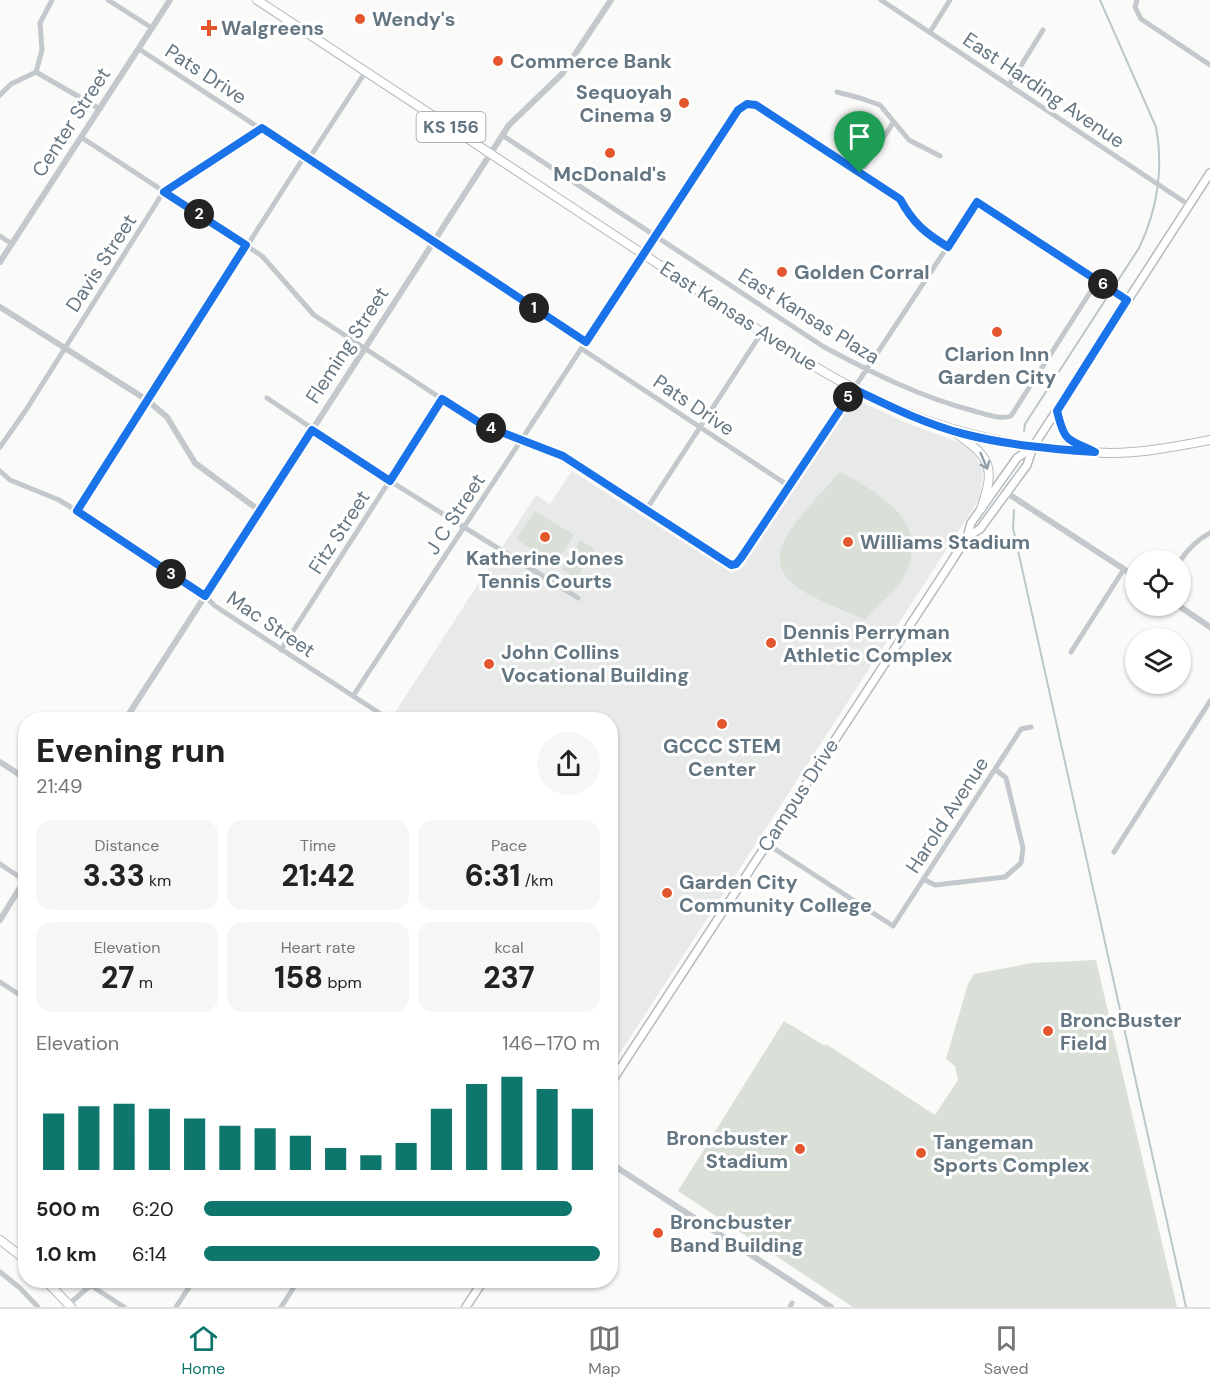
<!DOCTYPE html>
<html lang="en">
<head>
<meta charset="utf-8">
<style>
	body { margin:0; font-family:"DM Sans",sans-serif; background:#f6f6f6; color:#222; height:100vh; display:flex; flex-direction:column; font-size:22px; white-space:nowrap }
	* { box-sizing:border-box; margin:0 }
	p { font-size:20px; color:#767676 }
	.icon { flex:none; width:33px; height:33px; fill:none; stroke:currentColor; stroke-width:2; stroke-linecap:round; stroke-linejoin:round }
	.map { position:relative; flex:1; overflow:hidden }
	.panel { position:absolute; left:18px; top:712px; width:600px; height:576px; display:flex; flex-direction:column; background:#fff; border-radius:24px; box-shadow:0 2px 4px #0004 }
	.panel>* { flex:none }
	.tools { position:absolute; left:1125px; top:550px; display:grid; gap:12px }
	.tools a { display:grid; place-items:center; width:66px; height:66px; border-radius:50%; background:#fff; box-shadow:0 2px 4px #0004; font-size:30px }
	.pin { position:absolute; display:grid; place-items:center; width:51px; height:51px; color:#fff; margin:-62px -26px; border-radius:50% 50% 50% 0; rotate:-45deg; box-shadow:0 0 6px #0007 }
	.pin .icon { rotate:45deg }
	.km { position:absolute; width:30px; height:30px; margin:-15px; border-radius:50%; background:#222; color:#fff; font-size:16px; line-height:30px; text-align:center }
	.round { display:grid; place-items:center; flex:none; width:63px; height:63px; border-radius:32px; background:#f6f6f6 }
	.head { display:flex; align-items:center; justify-content:space-between; height:102px; padding:0 18px }
	h1 { font-size:33px; font-weight:800; line-height:45px }
	.stats { display:grid; grid-template-columns:repeat(3,1fr); gap:9px; height:102px; padding:6px 18px }
	.stats div { display:grid; align-content:center; border-radius:15px; background:#f6f6f6; text-align:center }
	.stats b { font-size:30px; font-weight:800 }
	.stats small { font-size:16px; font-weight:400 }
	.stats p { font-size:16px }
	.chart { height:168px; padding:12px 18px }
	.chart p { display:flex; justify-content:space-between }
	.chart svg { width:100%; height:108px; margin-top:6px; stroke:#0f766e; stroke-width:6 }
	ul { padding:0 18px; list-style:none; font-size:20px }
	li { display:grid; grid-template-columns:96px 72px 1fr; align-items:center; height:45px }
	li i { height:15px; border-radius:8px; background:#0f766e }
	.menu { display:flex; justify-content:space-around; align-items:center; height:84px; border-top:2px solid #e0e0e0; background:#fff; font-size:16px; color:#767676 }
	.menu a { display:grid; justify-items:center; gap:3px }
	.menu .selected { color:#0f766e }
	.map>svg:first-child { display:block }
	.built { fill:#e8e9e9 }
	.pitch { fill:#dadfd7 }
	.lines { fill:none; stroke-linecap:round; stroke-linejoin:round }
	.stream { stroke:#bbc7cb; stroke-width:2 }
	.secondary-casing { stroke:#b3babf; stroke-width:10 }
	.primary-casing { stroke:#b5babe; stroke-width:10 }
	.minor { stroke:#c3c8cc; stroke-width:5 }
	.tertiary { stroke:#c3c8cc; stroke-width:6 }
	.secondary { stroke:#fff; stroke-width:7 }
	.primary { stroke:#fff; stroke-width:8 }
	.oneway { stroke:#939fa8 }
	.route-casing { stroke:#fff; stroke-width:12 }
	.route { stroke:#1a73e8; stroke-width:8 }
	.poi-dot { fill:#e4572e; stroke:#fff; stroke-width:2 }
	.labels { text-anchor:middle; dominant-baseline:central; stroke-width:6; stroke-linejoin:round; paint-order:stroke }
	.shield { fill:#fff; stroke:#939fa8; stroke-width:1.5 }
	.shield-label { font-size:18px; font-weight:bold; fill:#657683 }
	.poi-label { font-size:20px; font-weight:bold; fill:#657683; stroke:#fff; text-anchor:start }
	.street-label { font-size:20px; fill:#657683; stroke:#fff }
</style>
</head>
<body>
<div class="map">
<svg width="1210" height="1307" viewBox="0 0 1210 1307">
	<rect width="100%" height="100%" fill="#fafaf8"/>
	<path class="built" d="M855,399L909,424L961,443L972,450L983,470L980,498L611,1067L610,720H390L536,495L550,504L572,471L732,573L742,568Z"/>
	<path class="pitch" d="M840,472C885,496 936,526 900,583C891,598 874,605 865,620C844,610 803,596 788,579C782,572 778,561 780,553C784,529 824,491 840,472Z
		M535,511L574,535L555,564L516,539Z
		M580,540L595,549L576,579L562,569Z
		M1096,960L1177,1307H853L678,1191L784,1021L825,1046L826,1044L935,1115L958,1080L955,1066L946,1059L968,984L974,974L1032,963Z"/>
	<g class="lines">
		<path class="stream" d="M1024,431L1025,424L1139,248C1157,211 1164,168 1156,127L1100,0
			M1014,510L1013,528L1186,1307"/>
		<defs>
			<path id="secondary" d="M967,537L980,529L1027,465L1033,447L1210,173
				M610,1084L948,567L967,537L971,523L1017,458L1033,447
				M466,1307L483,1281"/>
			<path id="primary" d="M257,0L804,360C890,413 968,442 1069,450C1083,451 1097,453 1110,453C1143,453 1178,446 1210,440
				M1057,411C1064,439 1064,437 1090,449
				M957,434C992,458 995,469 981,509
				M0,1240L26,1260
				M46,1281L71,1307"/>
		</defs>
		<use href="#secondary" class="secondary-casing"/>
		<use href="#primary" class="primary-casing"/>
		<path class="minor" d="M108,0L152,28
			M881,0L1189,205
			M1137,0L1135,7L1141,19L1210,65
			M930,32L950,0
			M139,49L586,342
			M36,72L100,109
			M1009,85L1043,30
			M837,92L860,98L880,105L909,140L940,156
			M0,95L11,84L36,72L42,50L40,23L52,0
			M502,135L824,347C873,373 920,397 974,411C985,414 1000,420 1011,416L1098,280
			M81,137L262,256L314,315L442,399L483,425L563,456L731,565L737,564L742,558L977,202L1127,300
			M308,160L366,71
			M860,173L893,123
			M0,236L12,244
			M582,349L789,486
			M267,398L390,481L578,598
			M0,447L26,410L164,191L262,128
			M0,471L10,480L59,500L77,511L205,596L215,606L390,720
			M646,510L762,332
			M77,511L304,157
			M1180,561C1188,549 1197,540 1210,533
			M281,650L442,399
			M1071,652L1124,569
			M353,696L738,110L747,104L756,105L900,199C913,223 925,233 948,247
			M767,844L893,926L1021,729L1031,727
			M1114,852L1210,701
			M0,864L24,880
			M923,879L935,885L1005,877L1021,863L1023,848L1006,778L995,769
			M0,982L26,999
			M0,1272L20,1288L38,1307
			M84,1281L124,1307
			M67,1306L91,1285
			M176,1307L193,1281
			M281,1307L298,1281
			M790,1307L792,1303"/>
		<path class="tertiary" d="M0,262L170,0
			M0,307L147,400L167,417L195,463L260,511
			M1007,493L1136,577
			M1179,606L1210,627
			M125,720L509,125L562,74L611,0
			M0,762L26,779
			M0,920L26,878
			M610,1163L831,1307"/>
		<use href="#secondary" class="secondary"/>
		<use href="#primary" class="primary"/>
	</g>
	<defs><path id="oneway-shaft" d="M-6 0H5M1.5-3L5.5 0L1.5 3" fill="none" stroke-width="1.6" stroke-linecap="round" stroke-linejoin="round" transform="scale(1.5)"/></defs>
	<use class="oneway" href="#oneway-shaft" transform="translate(984 461) rotate(67)"/>
	<g class="lines">
		<defs>
			<path id="route" d="M747,104L756,105L900,199C913,223 925,233 948,247L977,202L1127,300L1057,411C1065,443 1066,438 1095,452C1051,449 1007,445 964,434C925,424 889,406 854,389L741,558L736,564L731,565L563,456L483,425L442,399L390,481L312,430L205,596L77,511L246,245L164,192L262,128L586,342L738,110Z"/>
		</defs>
		<use href="#route" class="route-casing"/>
		<use href="#route" class="route"/>
	</g>
	<g class="poi-dot">
		<circle cx="360" cy="19" r="6"/>
		<path d="M206 19h6v6h6v6h-6v6h-6v-6h-6v-6h6z"/>
		<circle cx="498" cy="61" r="6"/>
		<circle cx="684" cy="103" r="6"/>
		<circle cx="610" cy="153" r="6"/>
		<circle cx="782" cy="272" r="6"/>
		<circle cx="997" cy="332" r="6"/>
		<circle cx="545" cy="537" r="6"/>
		<circle cx="848" cy="542" r="6"/>
		<circle cx="771" cy="643" r="6"/>
		<circle cx="489" cy="664" r="6"/>
		<circle cx="722" cy="724" r="6"/>
		<circle cx="667" cy="893" r="6"/>
		<circle cx="1048" cy="1031" r="6"/>
		<circle cx="800" cy="1149" r="6"/>
		<circle cx="921" cy="1153" r="6"/>
		<circle cx="658" cy="1233" r="6"/>
	</g>
	<g class="labels">
		<rect class="shield" x="416.5" y="112" width="69" height="30" rx="4.5"/>
		<g class="shield-label">
			<text x="451" y="127">KS 156</text>
		</g>
		<g class="poi-label">
			<text x="372" y="19">Wendy's</text>
			<text x="221" y="28">Walgreens</text>
			<text x="510" y="61">Commerce Bank</text>
			<text x="672" y="92" text-anchor="end">Sequoyah<tspan x="672" dy="23">Cinema 9</tspan></text>
			<text x="610" y="174" text-anchor="middle">McDonald's</text>
			<text x="794" y="272">Golden Corral</text>
			<text x="997" y="354" text-anchor="middle">Clarion Inn<tspan x="997" dy="23">Garden City</tspan></text>
			<text x="860" y="542">Williams Stadium</text>
			<text x="545" y="558" text-anchor="middle">Katherine Jones<tspan x="545" dy="23">Tennis Courts</tspan></text>
			<text x="783" y="632">Dennis Perryman<tspan x="783" dy="23">Athletic Complex</tspan></text>
			<text x="501" y="652">John Collins<tspan x="501" dy="23">Vocational Building</tspan></text>
			<text x="722" y="746" text-anchor="middle">GCCC STEM<tspan x="722" dy="23">Center</tspan></text>
			<text x="679" y="882">Garden City<tspan x="679" dy="23">Community College</tspan></text>
			<text x="1060" y="1020">BroncBuster<tspan x="1060" dy="23">Field</tspan></text>
			<text x="788" y="1138" text-anchor="end">Broncbuster<tspan x="788" dy="23">Stadium</tspan></text>
			<text x="933" y="1142">Tangeman<tspan x="933" dy="23">Sports Complex</tspan></text>
			<text x="670" y="1222">Broncbuster<tspan x="670" dy="23">Band Building</tspan></text>
		</g>
		<g class="street-label">
			<text transform="translate(206 74) rotate(33)">Pats Drive</text>
			<text transform="translate(1044 90) rotate(34)">East Harding Avenue</text>
			<text transform="translate(71 122) rotate(-57)">Center Street</text>
			<text transform="translate(101 263) rotate(-57)">Davis Street</text>
			<text transform="translate(739 316) rotate(33)">East Kansas Avenue</text>
			<text transform="translate(809 316) rotate(32)">East Kansas Plaza</text>
			<text transform="translate(347 345) rotate(-57)">Fleming Street</text>
			<text transform="translate(694 405) rotate(34)">Pats Drive</text>
			<text transform="translate(455 514) rotate(-57)">J C Street</text>
			<text transform="translate(339 532) rotate(-57)">Fitz Street</text>
			<text transform="translate(271 624) rotate(34)">Mac Street</text>
			<text transform="translate(798 795) rotate(-57)">Campus Drive</text>
			<text transform="translate(947 815) rotate(-57)">Harold Avenue</text>
		</g>
	</g>
</svg>
<div class="tools">
<a><svg class="icon" aria-label="locate" viewBox="0 0 24 24"><circle cx="12" cy="12" r="6"/><path d="M12 2v4M12 18v4M2 12h4M18 12h4"/></svg></a>
<a><svg class="icon" aria-label="layers" viewBox="0 0 24 24"><path d="M12 4l9 5-9 5-9-5zM3 14l9 5 9-5"/></svg></a>
</div>
<div class="pin" style="left:860px;top:173px;background:#1e9e55"><svg class="icon" aria-label="arrive" viewBox="0 0 24 24"><path d="M6 21V4h12l-3 4 3 4H6"/></svg></div>
<b class="km" style="left:534px;top:308px">1</b>
<b class="km" style="left:199px;top:214px">2</b>
<b class="km" style="left:171px;top:574px">3</b>
<b class="km" style="left:491px;top:428px">4</b>
<b class="km" style="left:848px;top:397px">5</b>
<b class="km" style="left:1103px;top:284px">6</b>
<section class="panel">
<div class="head"><div><h1>Evening run</h1><p>21:49</p></div><a class="round"><svg class="icon" aria-label="share" viewBox="0 0 24 24"><path d="M12 15V3M7 8l5-5 5 5M5 13v7h14v-7"/></svg></a></div>
<div class="stats">
<div><p>Distance</p><b>3.33<small> km</small></b></div>
<div><p>Time</p><b>21:42</b></div>
<div><p>Pace</p><b>6:31<small> /km</small></b></div>
</div>
<div class="stats">
<div><p>Elevation</p><b>27<small> m</small></b></div>
<div><p>Heart rate</p><b>158<small> bpm</small></b></div>
<div><p>kcal</p><b>237</b></div>
</div>
<div class="chart"><p><span>Elevation</span>146–170 m</p>
<svg viewBox="0 0 160 44" preserveAspectRatio="none"><path d="M5 44V21M15 44V18M25 44V17M35 44V19M45 44V23M55 44V26M65 44V27M75 44V30M85 44V35M95 44V38M105 44V33M115 44V19M125 44V9M135 44V6M145 44V11M155 44V19"/></svg>
</div>
<ul>
<li><b>500 m</b>6:20<i style="width:93%"></i></li>
<li><b>1.0 km</b>6:14<i style="width:100%"></i></li>
</ul>
</section>
</div>
<nav class="menu">
<a class="selected"><svg class="icon" aria-label="home" viewBox="0 0 24 24"><path d="M3 11l9-7 9 7M6 9v11h12V9"/></svg>Home</a>
<a><svg class="icon" aria-label="map" viewBox="0 0 24 24"><path d="M3 6l6-2 6 2 6-2v14l-6 2-6-2-6 2zM9 4v14M15 6v14"/></svg>Map</a>
<a><svg class="icon" aria-label="saved" viewBox="0 0 24 24"><path d="M7 4h10v16l-5-4-5 4z"/></svg>Saved</a>
</nav>
</body>
</html>
